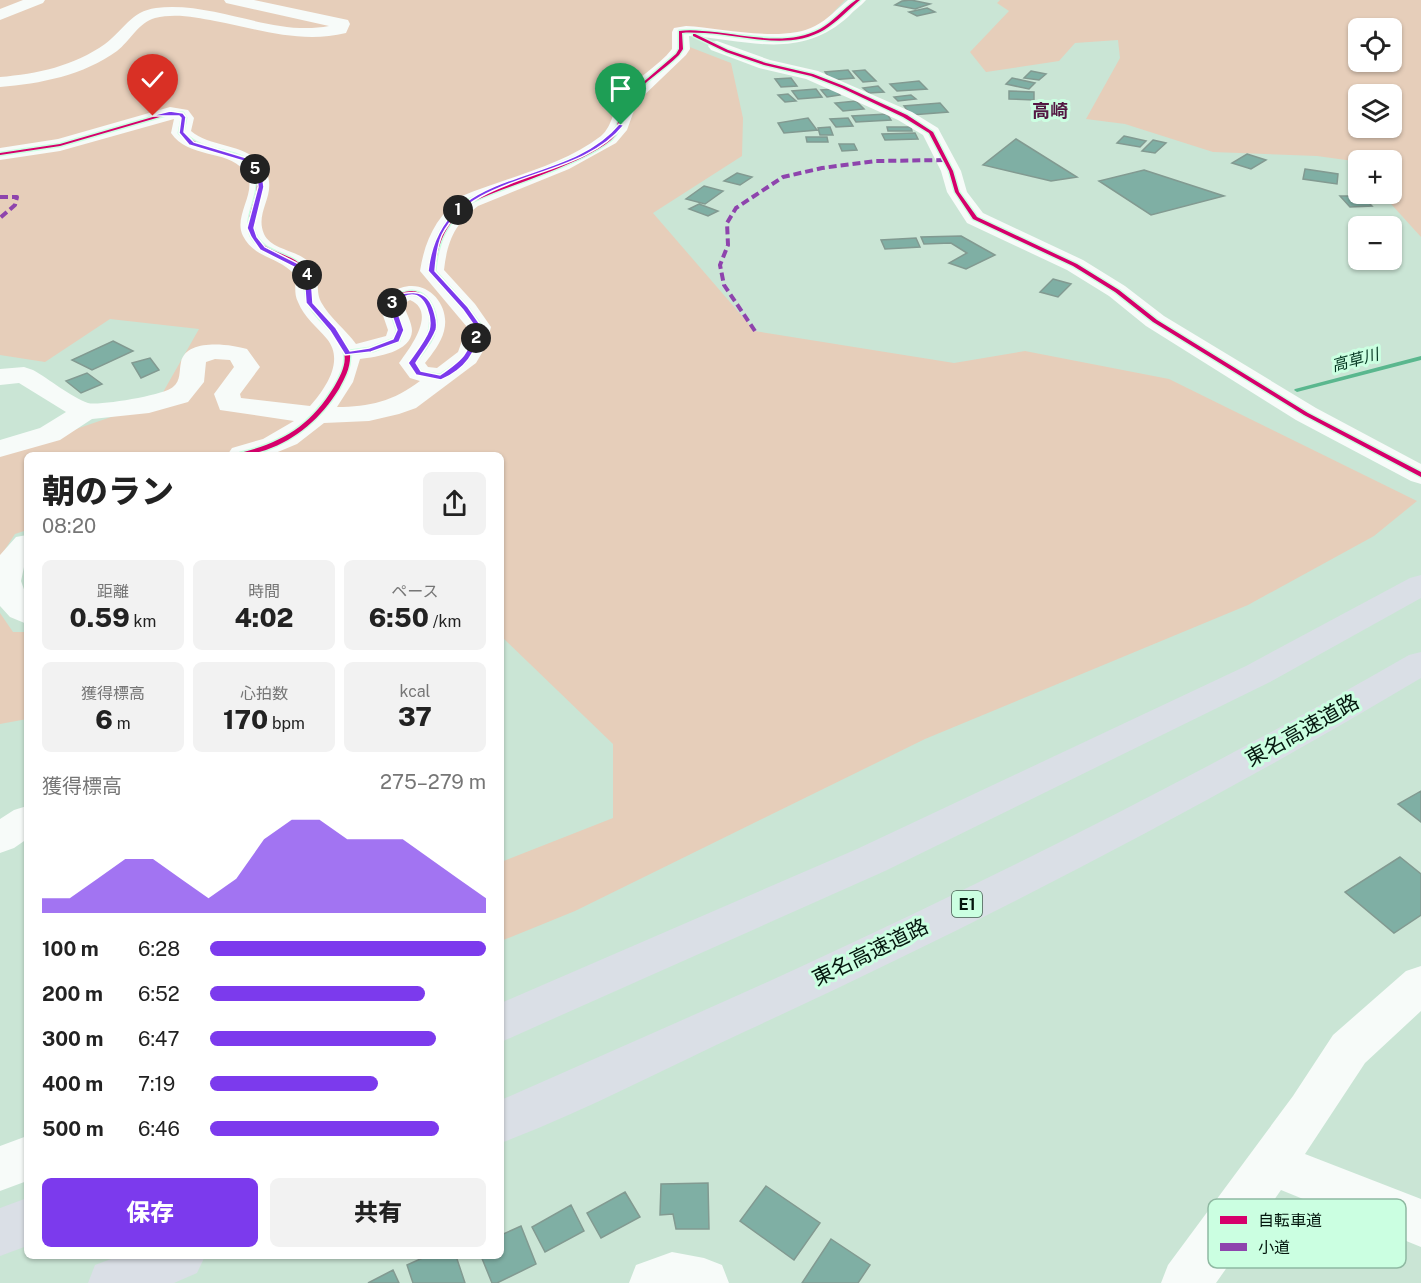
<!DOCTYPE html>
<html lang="ja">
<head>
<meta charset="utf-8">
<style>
	body { margin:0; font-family:"Public Sans","Noto Sans JP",sans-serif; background:#f2f2f2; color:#222; height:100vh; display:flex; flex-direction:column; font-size:22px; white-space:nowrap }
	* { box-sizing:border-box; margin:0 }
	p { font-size:20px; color:#767676 }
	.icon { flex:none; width:33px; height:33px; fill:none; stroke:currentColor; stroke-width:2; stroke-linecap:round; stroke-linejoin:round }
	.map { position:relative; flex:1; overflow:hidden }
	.drawer { position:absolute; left:24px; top:452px; width:480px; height:807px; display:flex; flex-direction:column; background:#fff; border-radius:9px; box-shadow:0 2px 4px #0004 }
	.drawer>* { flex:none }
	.tools { position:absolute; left:1348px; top:18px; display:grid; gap:12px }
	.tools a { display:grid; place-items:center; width:54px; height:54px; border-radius:9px; background:#fff; box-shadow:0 2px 4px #0004; font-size:30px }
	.pin { position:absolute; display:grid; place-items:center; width:51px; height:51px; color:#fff; margin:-62px -26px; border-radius:50% 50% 50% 0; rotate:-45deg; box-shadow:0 0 6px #0007 }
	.pin .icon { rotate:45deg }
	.km { position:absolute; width:30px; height:30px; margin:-15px; border-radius:50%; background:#222; color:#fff; font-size:16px; line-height:30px; text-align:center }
	.round { display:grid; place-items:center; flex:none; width:63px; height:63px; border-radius:9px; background:#f2f2f2 }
	.head { display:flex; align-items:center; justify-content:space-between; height:102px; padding:0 18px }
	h1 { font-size:33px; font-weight:800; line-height:45px }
	.metrics { display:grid; grid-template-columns:repeat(3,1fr); gap:9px; height:102px; padding:6px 18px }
	.metrics div { display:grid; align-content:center; border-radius:9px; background:#f2f2f2; text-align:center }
	.metrics b { font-size:26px; font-weight:800 }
	.metrics small { font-size:16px; font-weight:400 }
	.metrics p { font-size:16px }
	.chart { height:168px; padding:12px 18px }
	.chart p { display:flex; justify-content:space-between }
	.chart svg { width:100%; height:108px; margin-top:6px; fill:#7c3aed; opacity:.7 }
	.button { display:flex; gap:12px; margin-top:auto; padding:12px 18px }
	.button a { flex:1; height:69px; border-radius:9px; background:#7c3aed; color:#fff; font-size:24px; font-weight:800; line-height:69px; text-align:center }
	.button a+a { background:#f2f2f2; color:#222 }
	ul { padding:0 18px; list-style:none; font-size:20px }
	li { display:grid; grid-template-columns:96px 72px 1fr; align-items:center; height:45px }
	li i { height:15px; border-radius:8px; background:#7c3aed }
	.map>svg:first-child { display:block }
	.green { fill:#e6ceba; fill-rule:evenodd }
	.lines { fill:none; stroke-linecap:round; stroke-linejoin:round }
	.stream { fill:#5ab78e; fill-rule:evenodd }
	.building { fill:#7fafa4; stroke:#829a91; stroke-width:1.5 }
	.minor { fill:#f7fbf9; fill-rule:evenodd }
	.motorway { fill:#dadfe6; fill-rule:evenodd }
	.quiet { stroke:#8e44ad; stroke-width:4; stroke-dasharray:8 4; stroke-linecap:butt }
	.cycleway-casing { stroke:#cbffe1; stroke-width:3 }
	.cycleway { fill:#d6006c; fill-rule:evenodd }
	.route { fill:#7c3aed; stroke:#fff; stroke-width:1.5 }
	.labels { text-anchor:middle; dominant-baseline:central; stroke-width:6; stroke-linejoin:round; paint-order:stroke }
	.far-water-label { font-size:16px; font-style:italic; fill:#033621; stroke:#cbffe1 }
	.shield { fill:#cbffe1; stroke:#405d4d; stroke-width:1.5 }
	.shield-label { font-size:16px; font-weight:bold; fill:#04170e }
	.far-quarter-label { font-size:18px; font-weight:bold; fill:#531943; stroke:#cbffe1 }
	.near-street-label { font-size:21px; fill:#04170e; stroke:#cbffe1 }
	.key { fill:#cbffe1; stroke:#8fb9a2; stroke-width:1.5 }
	.key-label { font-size:16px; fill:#04170e }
</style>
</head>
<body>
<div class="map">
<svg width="1421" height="1283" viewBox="0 0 1421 1283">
	<rect width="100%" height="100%" fill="#cae5d5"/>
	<path class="green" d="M0,0H845L817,29L771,36L681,28L687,46L731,63L743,118L742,156L653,213L755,331L954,363L1025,351L1169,379L1417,501L1374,536L1248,605L925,739L575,911L501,941V862L613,818V744L501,636V454H27V530L15,534L0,557V455L158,401L199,329L110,319L45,362L0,355Z
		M1000,0H1421V237L1382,194H1392V160H1359V168L1353,161L1317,156L1213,152L1125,124L1086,119L1120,58L1118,40L1075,43L1059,61L986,72L970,52L1009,11L997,3ZM1392,28V62H1359V28ZM1392,94V128H1359V94Z
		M0,613L13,632H27V719L0,724Z"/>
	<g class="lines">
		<path class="stream" d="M1421,356V360L1297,392L1294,390L1295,389Z"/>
	</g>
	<path class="building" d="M911,0L930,4L915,9L895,5L902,1Z
		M927,8L935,12L917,16L909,12Z
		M848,70L854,78L831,80L825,72Z
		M865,70L876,81L863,82L853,71Z
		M1031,71L1046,74L1039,80L1024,78Z
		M791,78L797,86L781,87L775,79Z
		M1012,78L1035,83L1029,89L1006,84Z
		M919,81L927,89L897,91L890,84Z
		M878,86L884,92L869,93L863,88Z
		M816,89L822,97L798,99L792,91Z
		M835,89L840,95L827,97L821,90Z
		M1009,91L1034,92V100L1009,99Z
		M788,94L796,101L785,102L778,95Z
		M911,95L916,99L898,101L894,97Z
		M856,101L864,109L843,111L835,103Z
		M940,103L948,112L911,115L904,106Z
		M887,114L891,120L856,122L852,116Z
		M808,118L817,130L784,133L778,123Z
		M848,118L853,126L836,127L830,119Z
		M830,127L833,135H820L818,128Z
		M887,127H911L912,131H888Z
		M915,133L918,139L885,140L882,134Z
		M1124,136L1146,141L1140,147L1117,143Z
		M806,137H827L828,142H807Z
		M1016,139L1077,177L1051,181L983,165Z
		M1153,140L1166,143L1155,153L1142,151Z
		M839,144H854L857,150L842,151Z
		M1247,154L1266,160L1251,169L1232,163Z
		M1305,169L1338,174L1337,184L1303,179Z
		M1144,170L1224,196L1151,215L1099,181Z
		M737,173L752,177L740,185L724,181Z
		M704,186L723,191L705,204L686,199Z
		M1340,196H1362L1372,206L1350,207Z
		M699,204L718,211L708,216L689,209Z
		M961,236L995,255L966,269L949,263L967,253L951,243L924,244L921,237Z
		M916,238L920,247L885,249L881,240Z
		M1053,279L1071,284L1058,297L1040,292Z
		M113,341L133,351L92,370L72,360Z
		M150,358L159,370L141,378L132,363Z
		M87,373L102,384L81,393L66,381Z
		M1421,791V822L1398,804Z
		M1400,857L1421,874V915L1394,933L1345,892Z
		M708,1183L709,1229H676L673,1214L660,1215L661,1184Z
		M766,1186L820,1223L794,1260L740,1221Z
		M625,1192L640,1217L601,1238L587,1213Z
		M571,1205L584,1231L545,1252L532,1227Z
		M521,1226L536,1264L497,1283H492L481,1256H501V1235Z
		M831,1239L870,1265L858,1283H802Z
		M427,1256H456L465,1283H413L407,1265Z
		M393,1270L399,1283H368Z"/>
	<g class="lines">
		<path class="minor" d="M23,0H45L43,3L0,20V9Z
			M224,0H254L348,20L350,24L346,33C300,44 259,29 215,21C196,17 174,13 155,18C139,22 130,41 117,51C84,75 40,84 0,87V77C37,74 74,66 105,44C123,31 131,11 156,8C215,1 273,37 329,26L226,3Z
			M848,0H866C861,6 854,10 849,16C800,61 748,40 689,36L690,49L686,55L637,102L627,130L616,143L569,169L478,206C455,223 447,242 444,270L475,304L491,327L486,346L476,363L416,408L399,414L369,421L324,423L297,444L273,454H228L232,448L263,439L294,421L220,410L214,394L234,367L230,360L215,359L206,362L204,382L188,402L149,413L92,419L60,440L0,457V440L40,428L66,412L19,383L0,385V369L24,367L33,370C49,379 71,397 88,403C99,406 165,395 173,387C181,381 179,371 181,362C186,338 230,344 247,349L260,367L240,394L241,398L310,406C325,389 345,361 327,339C317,327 304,317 298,302C293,293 297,283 294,274C279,257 254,258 243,236C232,215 261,189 244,170C225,149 189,159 171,133L174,119L60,151L0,160V148L58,139L170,107L188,110L194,118L191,131C211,148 244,143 261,164C283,191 253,209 264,234C271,250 298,250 310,263C323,278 314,287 321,302C329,317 346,330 356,344L386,336L388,330L379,304L387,292C394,290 402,287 409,286C433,284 450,309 444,331C441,343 432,354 425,363L428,367L437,368L458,352L467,327L420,271C425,239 437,216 462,196C508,177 562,166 601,136C613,126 613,108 622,96C636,77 658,67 672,49V32L674,28L686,26C722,28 784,43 815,26C827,20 837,9 848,0ZM410,300C438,312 409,349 399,363L410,378L420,381C394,401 369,407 337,407L353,382L360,359C377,357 411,352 412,331C412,323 406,312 403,304Z
			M717,41L770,60L818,71L912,112L938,128L961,171L967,192L983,213L1083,260L1125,286L1164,316L1316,408L1421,464V484L1411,481L1296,420L1146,326L1109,296L1067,270L967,223L947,192L941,171L923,135L898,120L806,79L759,68L711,50L708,46L711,42Z
			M27,535V563L24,567L21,581L27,598V624L10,617L0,606V555L16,537Z
			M27,806V839L14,848L0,853V819L14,810Z
			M1421,966V1011L1365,1063L1305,1154L1421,1199V1247L1281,1190L1216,1283H1161L1168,1265L1293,1096L1333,1035L1406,971Z
			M27,1136V1181L0,1191V1146Z
			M672,1252L704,1258L722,1265L729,1283H629L636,1265Z"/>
		<path class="motorway" d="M1421,575V598L1270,682L885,871L501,1042V1003L857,849L1246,666L1410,578Z
			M1421,652V678C1203,808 976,925 746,1031C666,1068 583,1112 501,1143V1100C600,1056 700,1013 798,968C1006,872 1211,769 1409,655Z
			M27,1198V1246L0,1256V1208Z
			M119,1256H205L197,1273L174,1283H88L95,1265Z"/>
		<path class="quiet" d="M0,197H17L15,205L0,218
			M755,331L724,285L720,265L728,245L727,223L736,208L783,177L822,168L876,161L946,160"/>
		<defs>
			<path id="cycleway" d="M856,0H860C848,10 837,22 824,30C788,51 744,35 705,33C697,33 690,32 682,33L683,49L679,55C664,70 644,81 631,99C622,112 624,129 611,140C595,153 573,162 554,170C527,181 499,190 472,202C447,222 438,239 435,271L468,308L482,327C475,353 466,367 441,379L417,374L409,363C416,354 424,345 428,334C433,322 430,300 416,295C410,293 403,296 397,298L394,304L403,330L399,341L373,351L350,354C351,367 345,378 339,389C321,418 297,439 266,450C257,453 248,455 239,454L240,453C283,442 310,426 334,387C340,377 347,364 344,353C339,333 318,322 309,305C302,294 308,280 301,271C288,254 263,256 252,238C239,215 269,190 251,168C238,152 215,154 197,146C190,143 184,138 179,133L182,118L180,115L170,114L60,146L0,155V153L60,144L170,112L183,113L186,118L183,133C189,138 195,142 202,145C219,152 239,151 253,164C276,188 246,209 255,233C262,252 286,252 299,263C316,277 305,285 311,300C319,320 340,331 349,351L370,348L394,339L397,330L388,304L393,296C399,294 405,291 412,291C430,292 439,315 435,331C432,343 422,353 415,363L421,372L440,375C464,360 469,355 476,327L464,310L429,271C433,239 443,220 468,200L578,156L594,147L612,133L617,126L620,112L627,98L640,85L676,54L679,49V31C686,30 694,30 702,31C740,33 784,48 820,29C833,22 843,9 856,0Z
				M693,34H695L728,50L766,63L813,74L844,86L907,115L933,132L953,171L959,192L977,217L1077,264L1119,290L1157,320L1308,413L1421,472V477L1304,415L1153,322L1115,292L1073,266L973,219L955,192L949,171L929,133L903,117L842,88L811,76L764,65L726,52L693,36Z"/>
		</defs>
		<use href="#cycleway" class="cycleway-casing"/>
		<use href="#cycleway" class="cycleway"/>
	</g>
	<path class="route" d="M170,111L183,113L186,117L184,132L194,142L247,158L262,173L264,187L254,228L257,237L265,247L305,267L311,276L313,303L336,328L350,351L369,348L393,339L397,330L388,304L392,296C412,291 427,288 434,311C436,318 438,323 436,330C432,341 422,353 416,363L421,371L440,375C463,359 468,355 475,327L463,310L428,271C440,161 563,191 619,124L624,125C580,181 475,170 442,235C437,246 436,259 435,271L468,307L482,327C476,353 466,369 441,380L416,375L408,363C415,353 425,341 429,330C432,319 426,295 412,295C407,295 402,298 398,299L395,304L404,330L399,342L371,352L345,355L330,331L306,303L304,276L300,270L260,250L251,237L247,228L258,187L257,175L243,161L189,145L179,133L181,118L179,116H150Z"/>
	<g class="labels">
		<g class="far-water-label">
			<text transform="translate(1355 360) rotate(-15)">高草川</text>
		</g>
		<rect class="shield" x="952" y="891" width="30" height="26" rx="4.5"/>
		<g class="shield-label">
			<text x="967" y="904">E1</text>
		</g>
		<g class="far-quarter-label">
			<text x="1050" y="110">高崎</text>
		</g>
		<g class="near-street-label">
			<text transform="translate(1302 730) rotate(-29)">東名高速道路</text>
			<text transform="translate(870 952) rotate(-26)">東名高速道路</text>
		</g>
	</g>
	<rect x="1208" y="1199" width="198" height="69" rx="9" class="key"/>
	<rect x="1220" y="1216" width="27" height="8" fill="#d6006c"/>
	<rect x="1220" y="1243" width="27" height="8" fill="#8e44ad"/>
	<g class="key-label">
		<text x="1258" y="1226">自転車道</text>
		<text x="1258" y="1253">小道</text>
	</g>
</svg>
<div class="tools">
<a><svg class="icon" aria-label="locate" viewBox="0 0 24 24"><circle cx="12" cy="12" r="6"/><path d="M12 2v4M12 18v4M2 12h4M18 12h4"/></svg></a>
<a><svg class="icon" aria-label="layers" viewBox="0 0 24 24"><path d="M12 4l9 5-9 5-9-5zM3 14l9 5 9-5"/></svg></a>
<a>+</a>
<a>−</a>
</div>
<div class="pin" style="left:621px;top:125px;background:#1e9e55"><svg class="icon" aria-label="arrive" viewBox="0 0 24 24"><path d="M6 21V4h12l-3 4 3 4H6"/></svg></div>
<div class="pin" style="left:153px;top:116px;background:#d93025"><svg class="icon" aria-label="check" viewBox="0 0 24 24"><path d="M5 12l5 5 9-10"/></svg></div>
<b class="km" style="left:458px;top:210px">1</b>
<b class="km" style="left:476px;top:338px">2</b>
<b class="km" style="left:392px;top:303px">3</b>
<b class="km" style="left:307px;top:275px">4</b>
<b class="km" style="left:255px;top:169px">5</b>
<section class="drawer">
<div class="head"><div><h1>朝のラン</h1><p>08:20</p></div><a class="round"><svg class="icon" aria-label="share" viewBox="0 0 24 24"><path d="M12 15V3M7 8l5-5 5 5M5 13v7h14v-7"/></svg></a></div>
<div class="metrics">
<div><p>距離</p><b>0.59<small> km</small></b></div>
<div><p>時間</p><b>4:02</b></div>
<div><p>ペース</p><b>6:50<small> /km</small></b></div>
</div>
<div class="metrics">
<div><p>獲得標高</p><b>6<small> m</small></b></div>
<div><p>心拍数</p><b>170<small> bpm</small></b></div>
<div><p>kcal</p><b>37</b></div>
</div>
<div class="chart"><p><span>獲得標高</span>275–279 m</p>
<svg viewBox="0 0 160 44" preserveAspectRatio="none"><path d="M0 44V38L10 38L20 30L30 22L40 22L50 30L60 38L70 30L80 14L90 6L100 6L110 14L120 14L130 14L140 22L150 30L160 38V44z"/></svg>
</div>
<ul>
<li><b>100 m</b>6:28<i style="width:100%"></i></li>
<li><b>200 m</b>6:52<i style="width:78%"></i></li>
<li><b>300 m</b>6:47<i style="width:82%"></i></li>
<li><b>400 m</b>7:19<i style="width:61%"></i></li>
<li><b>500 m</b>6:46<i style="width:83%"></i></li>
</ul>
<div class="button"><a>保存</a><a>共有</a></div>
</section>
</div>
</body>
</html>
